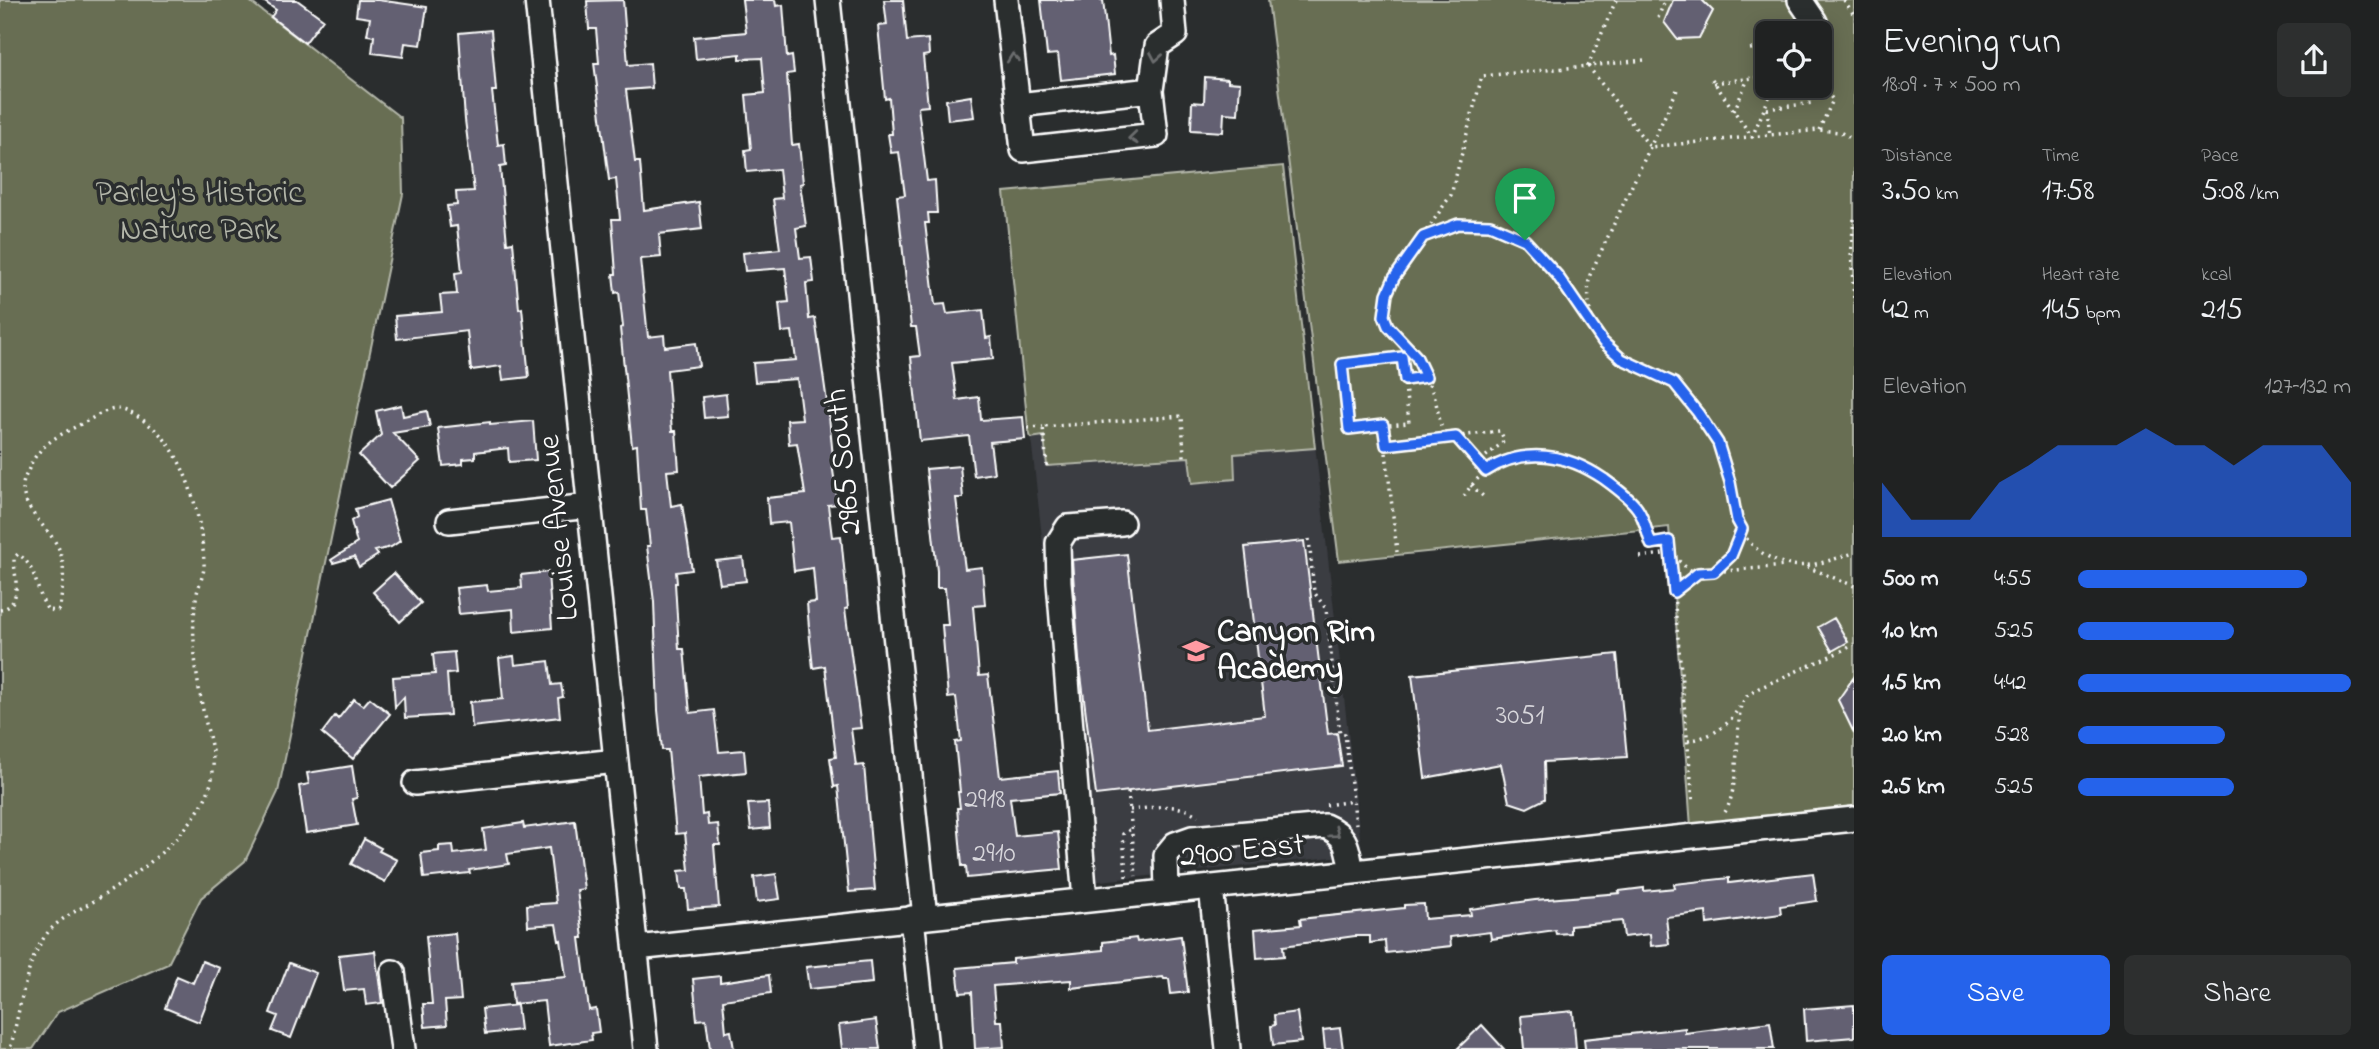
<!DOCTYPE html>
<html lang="en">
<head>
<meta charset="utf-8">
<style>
	body { margin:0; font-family:"Indie Flower",sans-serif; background:#2d2f2f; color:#f1f3f6; height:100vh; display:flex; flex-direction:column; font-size:26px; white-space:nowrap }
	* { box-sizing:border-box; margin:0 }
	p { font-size:23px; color:#a2a4a5 }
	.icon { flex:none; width:38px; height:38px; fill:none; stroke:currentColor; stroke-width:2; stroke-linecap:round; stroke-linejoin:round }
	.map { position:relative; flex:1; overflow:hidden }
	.side { display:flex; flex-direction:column; background:#202222; width:525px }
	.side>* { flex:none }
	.controls { position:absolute; left:1755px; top:21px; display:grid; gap:14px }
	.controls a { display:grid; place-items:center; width:77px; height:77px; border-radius:10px; background:#202222; box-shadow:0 4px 18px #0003,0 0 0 2px #3d3f40; font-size:35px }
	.pin { position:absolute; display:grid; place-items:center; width:60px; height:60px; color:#fff; margin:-72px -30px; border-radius:50% 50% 50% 0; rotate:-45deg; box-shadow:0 0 7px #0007 }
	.pin .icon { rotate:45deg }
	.round { display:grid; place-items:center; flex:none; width:74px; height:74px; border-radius:10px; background:#2d2f2f }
	.head { display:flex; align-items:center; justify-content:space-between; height:119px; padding:0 28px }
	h1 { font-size:38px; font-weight:600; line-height:52px }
	.metrics { display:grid; grid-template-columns:repeat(3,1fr); gap:10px; height:119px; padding:7px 28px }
	.metrics div { display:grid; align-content:center }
	.metrics b { font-size:30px; font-weight:600 }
	.metrics small { font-size:19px; font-weight:400 }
	.metrics p { font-size:19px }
	.chart { height:196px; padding:14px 28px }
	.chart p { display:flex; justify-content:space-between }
	.chart svg { width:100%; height:126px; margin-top:7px; fill:#2563eb; opacity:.7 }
	.action { display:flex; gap:14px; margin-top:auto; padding:14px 28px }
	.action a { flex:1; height:80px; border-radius:10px; background:#2563eb; color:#fff; font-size:28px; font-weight:600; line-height:80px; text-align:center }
	.action a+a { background:#2d2f2f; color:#f1f3f6 }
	ul { padding:0 28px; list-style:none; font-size:23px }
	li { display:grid; grid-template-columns:112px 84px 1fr; align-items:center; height:52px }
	li i { height:18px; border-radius:9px; background:#2563eb }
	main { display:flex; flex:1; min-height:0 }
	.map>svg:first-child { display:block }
	.built { fill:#3b3c42 }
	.green { fill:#676e53; stroke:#b3b6a9; stroke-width:2; fill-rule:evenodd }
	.building { fill:#636072; stroke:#fff; stroke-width:2 }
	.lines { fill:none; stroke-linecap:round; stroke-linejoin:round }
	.minor-casing { stroke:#fff; stroke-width:28 }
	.path { stroke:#fff; stroke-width:3.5; stroke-dasharray:2 5; stroke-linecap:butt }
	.minor { stroke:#2a2d2e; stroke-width:23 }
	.oneway { stroke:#6a6c6d }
	.route-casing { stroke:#fff; stroke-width:14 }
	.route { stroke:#2563eb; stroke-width:9 }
	.labels { text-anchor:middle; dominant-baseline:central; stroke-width:7; stroke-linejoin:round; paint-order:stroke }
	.number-label { font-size:28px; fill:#d8d7dc }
	.park-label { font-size:32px; fill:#b3b6a9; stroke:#2a2d2e }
	.street-label { font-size:32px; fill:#fff; stroke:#2a2d2e }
	.poi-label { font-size:32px; font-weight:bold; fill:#fff; stroke:#2a2d2e; text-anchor:start }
</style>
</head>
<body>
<main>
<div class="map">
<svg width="1854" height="1049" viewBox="0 0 1854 1049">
	<rect width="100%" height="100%" fill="#2a2d2e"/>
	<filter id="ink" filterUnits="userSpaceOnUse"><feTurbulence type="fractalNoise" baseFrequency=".0143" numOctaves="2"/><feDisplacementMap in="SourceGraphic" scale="14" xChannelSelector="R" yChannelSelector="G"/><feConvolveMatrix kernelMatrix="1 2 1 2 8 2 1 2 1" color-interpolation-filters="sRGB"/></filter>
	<g filter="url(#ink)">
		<path class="built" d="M1283,166L1362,854L1080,883L1004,192Z"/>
		<path class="green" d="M0,0H248L401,118L403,194L278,792L245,861L201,898L168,964L58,1012L33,1049H0Z
			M1268,0H1854V806L1691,827L1669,527L1339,561ZM1768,33H1820V86H1768Z
			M1283,166L1315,448L1234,454L1235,479L1192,483L1189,457L1047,466L1044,436L1031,438L1028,428L1004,192Z"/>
		<path class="building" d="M262,0H297L323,19L305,43L271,17L276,10Z
			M358,0H378L427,7L421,45L405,43L403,57L372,53L374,36L367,35L370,18L356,16Z
			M623,0L628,65L650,63L652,88L626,90L635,162H640L644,210L699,202L702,229L659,234L661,257L640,259L648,337L664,335L665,347L696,343L699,366L667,370L672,431H676L679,470L667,471L671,506L682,504L692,570L676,572L677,583H675L679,649H684L690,713L714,710L719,752L744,750L746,772L699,777L702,815L707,814L708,825L718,824L720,845H714L719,907L688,909L686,889H681L679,871L689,870L685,833L676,834L668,750H662L658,710L654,602L647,546H650L646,510H641L637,445L632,446L620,328L623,327L619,292L615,293L613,274H616L612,219H620L616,179L609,180L594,63H599L596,29H589L587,1Z
			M742,0H775L776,6L783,5L787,57L792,56L794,73L787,74L792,145L799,144L803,183L800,184L806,226L796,228L800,258L811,257L814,282L806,283L809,319L815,318L829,416L833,457H831L838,504L828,505L832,537L841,536L848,608L845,609L861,728L851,729L856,766L864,765L875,890L849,892L838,786L834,787L830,758L836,757L825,666L813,668L810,640L807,603L816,602L813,568L794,571L789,522L769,524L767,498L805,494L797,443L789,444L787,420L802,419L797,379L755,382L753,363L796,360L792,331L782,332L779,303L789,302L785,268L745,271L743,253L780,249L773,199L782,198L779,169L747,172L745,150L751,149L746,95L765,93L762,58L740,59V54L696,59L694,37L746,32Z
			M884,0H903L907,41L928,39L929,55L923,56L928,106L918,107L927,181L935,180L937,213H928L929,223H925L935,305L945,304L947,314L983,310L986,338L991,337L993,359L952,363L957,400L979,397L981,420L1023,417L1025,439L990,442L994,473L974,476L969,436L920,441L911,357L920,356L916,327H911L897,196L905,195L899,152L891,153L888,134H892L889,98L885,99L878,26L887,25Z
			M1041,0H1103L1109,56L1113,55L1115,74L1061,80L1058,54L1047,55Z
			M1673,0H1702L1713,11L1699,38L1677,39L1664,22Z
			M491,30L496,91H492L498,145L504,144L506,166L500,167L507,243L513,242L519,309L522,308L529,377L503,380L501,366L471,370L467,331L397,339L395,316L442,312L440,295L457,294L455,273L462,272L457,226L450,227L447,206L457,205L456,192L474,191L465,120L459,33Z
			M1205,77L1228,79V82L1240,83L1238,114L1224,113L1223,132L1191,130L1192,102L1204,103Z
			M971,96L974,117L948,120L946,100Z
			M726,394L728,416L704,418L702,397Z
			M401,405L403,416L427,411L430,427L393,433L420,461L390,488L359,455L381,435L376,411Z
			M533,421L536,460L509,462L508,448L475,452V458L463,459V464L443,466L438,428L490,422V425Z
			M960,466L963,498H956L965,569L982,567L985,605L973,606L979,676L988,675L1000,777L1058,771L1060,793L1010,798L1015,836L1058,832L1062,869L967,878L966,866H962L957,808H960L958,792H960L955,742L961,741L956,697L948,698L942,625H948L945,588H937V571L926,469Z
			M388,500L400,541L391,547L375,551L378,555L359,567L354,557L333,563L331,560L357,543L351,521L357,517L355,509Z
			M1304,541L1328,734L1337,733L1342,766L1096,795L1079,659L1072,560L1127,554L1148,730L1265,716L1245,547Z
			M743,558L746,581L720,584L716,561Z
			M548,572L552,628L514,632L513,609L459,614L456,588L487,585L488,591L522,588L521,575Z
			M394,573L421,603L400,622L373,592Z
			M1834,618L1848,642L1832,651L1818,627Z
			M454,652L456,673L447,674L450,715L405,718L404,697L395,707L393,677L435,674L433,654Z
			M1617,654L1627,757L1544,762L1545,799L1527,808L1509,802L1501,764L1425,778L1412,675Z
			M514,656L515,665L549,661L552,685L561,684L563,697L558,698L560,717L472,727L470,702L503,699L499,658Z
			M1854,677V733L1838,700Z
			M370,698L390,714L353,759L322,733L335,716L338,719L354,699L363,706Z
			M352,766L357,798L352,799L357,825L306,833L299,786L309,784L307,773Z
			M768,803L770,828L751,830L748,804Z
			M575,821L584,889L577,890L583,938H580L589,1010L596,1009L599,1032L591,1033L592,1040L549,1046L544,1001L513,1004L511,982L566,977L561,940L559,941L556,924L528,926L527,905L556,903L549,848L507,854L509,864L469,870L470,873L424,878L421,853L439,851V846L453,845L454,854L486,850L483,829L523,823L524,828Z
			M364,839L381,848L379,851L397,860L385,882L351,864Z
			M1813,873L1817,901L1780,906L1781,914L1707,924L1706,912L1666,917L1669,944L1651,946L1650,934L1624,937L1622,921L1570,926V933L1556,934L1555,930L1491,939L1490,932L1450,937L1451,946L1386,953L1385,941L1370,943V936H1355L1283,946L1284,956L1257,958L1255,929L1301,925L1300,919L1404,908V905L1424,904L1425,919L1471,915L1470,909L1535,900L1620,893L1619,891L1644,888V891L1675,888L1674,884L1729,878V883Z
			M776,874L780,899L757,902L754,877Z
			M455,933L461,1000L445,1001L447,1025L425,1027L423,1004H432L426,936Z
			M1181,936L1188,992L1171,994L1169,979H1164L1163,977L1071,988V980L993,986L996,1021H1002L1004,1047L975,1049L972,992L960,993L957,968L1013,963V959L1103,950V942L1136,938L1137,942Z
			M375,951L382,1003L366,1005L364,989L344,991L339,955Z
			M202,961L220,968L199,1022L165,1008L177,976L193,983Z
			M870,961L872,983L809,989L806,967Z
			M289,963L316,973L291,1038L272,1031L278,1016L270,1013Z
			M769,975L771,993L723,1000L726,1032L731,1031L734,1049H710L706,1019L697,1020L693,979L720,976V982Z
			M517,1005L520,1030L485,1034L482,1009Z
			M1854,1005V1037L1806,1041L1804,1009Z
			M1573,1011L1576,1049H1524L1521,1016Z
			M1297,1012L1301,1042L1273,1045L1271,1026L1275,1025L1274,1015Z
			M876,1020L880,1049H842L839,1025Z
			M1770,1022L1774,1049H1585L1584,1039L1685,1028V1033Z
			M1482,1025L1504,1049H1457Z
			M1340,1028L1343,1049H1325L1323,1030Z"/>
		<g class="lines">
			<defs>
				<path id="minor" d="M537,0L646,1049
					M828,0L925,917
					M1006,0L1023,150L1156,135L1151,90L1157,46L1175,34L1172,0
					M1800,0L1815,22
					M1018,105L1151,90
					M449,521L590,506
					M415,783L616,761
					M1211,887L1228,1049
					M1167,892L1166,855L1175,844L1192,838L1325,826C1349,836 1347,849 1352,872
					M1085,900L1059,582L1058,543L1068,527L1122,523
					M912,918L926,1049
					M636,948L1854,819
					M393,972L403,1049"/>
			</defs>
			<use href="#minor" class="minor-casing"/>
			<path class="path" d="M1616,0L1588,66L1644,60
				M1844,0L1854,15
				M1658,18L1665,0
				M1750,49L1768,46
				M1712,79L1752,137L1774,86
				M1714,83L1768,76
				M1677,90L1589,277C1587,312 1591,341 1624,360C1639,369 1658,373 1672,382C1682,389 1693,405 1700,415C1706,424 1713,433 1717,442C1734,475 1726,526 1758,550C1793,576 1817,564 1854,553
				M1767,109L1812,103
				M1767,109L1770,135
				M1734,111L1748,79
				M1819,130L1833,100L1820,83
				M1854,219L1851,251L1854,300
				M1425,236C1436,232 1449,225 1461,224C1527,219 1556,274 1590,321
				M1402,357L1409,423L1349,429L1342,364Z
				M1405,381L1426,378
				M1383,425L1397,552
				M1028,428L1043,427
				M1456,437L1478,461
				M1444,440L1435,398L1416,356L1388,326L1384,315L1387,294L1394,278L1451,195L1482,76L1588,66L1650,147L1819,130L1840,132L1854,140
				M1386,445L1500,431L1504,439L1502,443L1479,462L1486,471
				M1047,466L1043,427L1182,416L1184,457
				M1471,485L1485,498
				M1464,496C1498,442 1558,448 1605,480C1616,487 1630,497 1638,508C1644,517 1647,533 1651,544L1669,541L1693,801
				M1309,539L1314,592L1326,609L1340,734H1345L1356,824
				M1640,557L1670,553L1688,569L1698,573L1786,566
				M1807,567L1854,586
				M1716,570L1731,556L1742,531
				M1675,591L1698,573
				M0,610C24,605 14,575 14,558L18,554C38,567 35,592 48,610L58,611L60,607C62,588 67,568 59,549C50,528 22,511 23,486C23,479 28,472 30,466C42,441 64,433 87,421C96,416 105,410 116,409C128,409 144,420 153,428C187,455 202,521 204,563C205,575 197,587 196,599C194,612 193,628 194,641C195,660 197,681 201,699C208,744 226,768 198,811C176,845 138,874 104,895C87,906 64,915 50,930C25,958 20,1013 10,1049
				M1688,741C1710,737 1728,728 1739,707
				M1128,792L1136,876
				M1326,805L1353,801
				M1130,810C1153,808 1178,801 1198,816
				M1725,812C1739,791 1736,732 1741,705L1747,696L1759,688L1846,649L1854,644
				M1126,877L1123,834L1131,829"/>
			<use href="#minor" class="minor"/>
		</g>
		<defs><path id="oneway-chevron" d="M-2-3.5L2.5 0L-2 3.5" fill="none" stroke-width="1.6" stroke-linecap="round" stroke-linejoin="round" transform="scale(1.75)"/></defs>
		<g class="oneway">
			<use href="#oneway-chevron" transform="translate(1156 57) rotate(100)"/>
			<use href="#oneway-chevron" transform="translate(1013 58) rotate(-96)"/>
			<use href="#oneway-chevron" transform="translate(1133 138) rotate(174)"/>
			<use href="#oneway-chevron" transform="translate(1335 833) rotate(36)"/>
		</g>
	</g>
	<g class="lines" filter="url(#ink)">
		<defs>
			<path id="route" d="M1458,224L1490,225L1525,240L1557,275L1603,342L1622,359L1674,383L1698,413L1718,443L1730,482L1737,520L1742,529L1731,556L1714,572L1698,573L1674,592L1669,541L1651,544C1647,533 1644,517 1637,508C1629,497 1615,487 1604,479C1567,454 1525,446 1486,471L1456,437L1386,445L1383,425L1349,429L1342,364L1402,357L1405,380L1426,377L1416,356L1388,326L1384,316L1387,294L1394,278L1423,237Z"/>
		</defs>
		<use href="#route" class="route-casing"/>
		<use href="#route" class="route"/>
	</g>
	<defs>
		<symbol id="school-bare" viewBox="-9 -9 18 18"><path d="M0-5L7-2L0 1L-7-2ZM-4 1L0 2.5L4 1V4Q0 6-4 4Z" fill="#ff9aa2" stroke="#2a2d2e" stroke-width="2.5" paint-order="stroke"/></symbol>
	</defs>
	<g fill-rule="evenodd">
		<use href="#school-bare" x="1177" y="632" width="38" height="38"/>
	</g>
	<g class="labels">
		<g class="number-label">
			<text x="1520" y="716">3051</text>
			<text x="985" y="800">2918</text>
			<text x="994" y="854">2910</text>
		</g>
		<g class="park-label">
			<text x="199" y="194">Parley's Historic<tspan x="199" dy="37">Nature Park</tspan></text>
		</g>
		<g class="street-label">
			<text transform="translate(845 462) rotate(-96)">2965 South</text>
			<text transform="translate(560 528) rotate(-96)">Louise Avenue</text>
			<text transform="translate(1242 852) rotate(-6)">2900 East</text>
		</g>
		<g class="poi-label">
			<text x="1217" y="633">Canyon Rim<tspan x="1217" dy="37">Academy</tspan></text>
		</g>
	</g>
</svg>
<div class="controls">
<a><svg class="icon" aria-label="locate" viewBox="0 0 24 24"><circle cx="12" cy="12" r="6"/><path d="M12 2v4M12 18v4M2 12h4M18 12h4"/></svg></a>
</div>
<div class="pin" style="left:1525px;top:240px;background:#1e9e55"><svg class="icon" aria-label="arrive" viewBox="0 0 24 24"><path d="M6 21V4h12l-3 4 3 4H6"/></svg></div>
</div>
<section class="side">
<div class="head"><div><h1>Evening run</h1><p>18:09 · 7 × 500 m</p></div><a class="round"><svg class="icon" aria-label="share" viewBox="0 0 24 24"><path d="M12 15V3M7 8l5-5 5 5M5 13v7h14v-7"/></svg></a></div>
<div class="metrics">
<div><p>Distance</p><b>3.50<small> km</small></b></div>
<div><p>Time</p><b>17:58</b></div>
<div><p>Pace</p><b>5:08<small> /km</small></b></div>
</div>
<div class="metrics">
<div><p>Elevation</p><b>42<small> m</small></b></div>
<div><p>Heart rate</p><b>145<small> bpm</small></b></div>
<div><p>kcal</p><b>215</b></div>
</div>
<div class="chart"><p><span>Elevation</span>127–132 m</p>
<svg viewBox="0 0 160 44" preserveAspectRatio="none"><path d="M0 44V25L10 38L20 38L30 38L40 25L50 19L60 12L70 12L80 12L90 6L100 12L110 12L120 19L130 12L140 12L150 12L160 25V44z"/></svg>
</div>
<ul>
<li><b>500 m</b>4:55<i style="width:84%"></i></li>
<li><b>1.0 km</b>5:25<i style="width:57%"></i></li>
<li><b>1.5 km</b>4:42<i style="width:100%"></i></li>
<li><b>2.0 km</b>5:28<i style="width:54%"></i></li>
<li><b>2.5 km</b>5:25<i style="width:57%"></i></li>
</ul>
<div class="action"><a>Save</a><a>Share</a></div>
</section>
</main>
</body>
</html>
